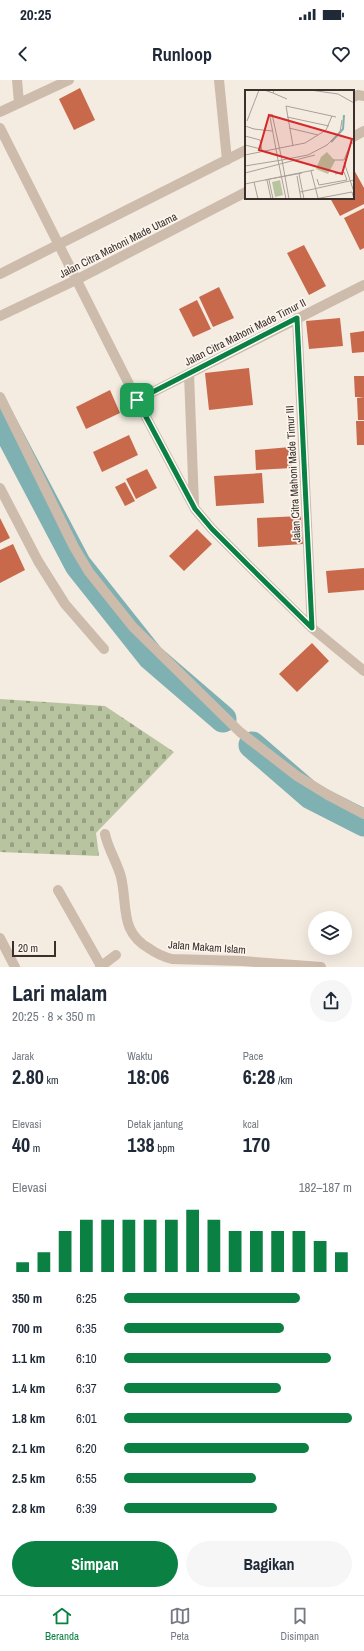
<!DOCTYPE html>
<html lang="id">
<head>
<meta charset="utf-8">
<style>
	body { margin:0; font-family:"Archivo Narrow",sans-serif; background:#f6f6f7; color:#1f2937; height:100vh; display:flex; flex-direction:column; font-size:15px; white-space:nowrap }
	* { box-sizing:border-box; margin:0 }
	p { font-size:13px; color:#747a83 }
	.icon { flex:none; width:22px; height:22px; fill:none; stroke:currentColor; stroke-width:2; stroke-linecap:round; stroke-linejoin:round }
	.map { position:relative; height:887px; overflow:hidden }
	.drawer { display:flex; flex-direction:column; background:#fff; flex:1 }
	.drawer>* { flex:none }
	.controls { position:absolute; left:308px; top:831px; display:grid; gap:8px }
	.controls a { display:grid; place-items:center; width:44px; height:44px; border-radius:50%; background:#fff; box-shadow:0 4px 16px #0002; font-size:20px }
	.scale { position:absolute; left:12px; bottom:10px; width:44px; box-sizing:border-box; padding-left:4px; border:2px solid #3b302b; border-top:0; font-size:11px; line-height:14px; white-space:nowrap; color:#3b302b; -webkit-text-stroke:3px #fbf5ee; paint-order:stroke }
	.pin { position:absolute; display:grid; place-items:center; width:34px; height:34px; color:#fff; margin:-17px; border-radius:8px; box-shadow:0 2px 6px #0006 }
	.round { display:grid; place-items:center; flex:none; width:42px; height:42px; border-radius:21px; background:#f6f6f7 }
	.headline { display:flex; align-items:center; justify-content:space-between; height:68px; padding:0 12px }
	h1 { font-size:22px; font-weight:700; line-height:30px }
	.metrics { display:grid; grid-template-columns:repeat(3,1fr); gap:6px; height:68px; padding:4px 12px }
	.metrics div { display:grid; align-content:center }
	.metrics b { font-size:20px; font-weight:700 }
	.metrics small { font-size:11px; font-weight:400 }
	.metrics p { font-size:11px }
	.chart { height:112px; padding:8px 12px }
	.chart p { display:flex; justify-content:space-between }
	.chart svg { width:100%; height:72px; margin-top:4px; stroke:#0b8043; stroke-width:6 }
	.primary-button { display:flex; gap:8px; margin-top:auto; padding:8px 12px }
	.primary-button a { flex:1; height:46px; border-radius:24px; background:#0b8043; color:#fff; font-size:16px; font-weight:700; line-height:46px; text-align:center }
	.primary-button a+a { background:#f6f6f7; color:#1f2937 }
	ul { padding:0 12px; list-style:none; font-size:13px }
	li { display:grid; grid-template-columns:64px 48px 1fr; align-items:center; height:30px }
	li i { height:10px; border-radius:5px; background:#0b8043 }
	.status { display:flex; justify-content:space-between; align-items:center; height:28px; padding:0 20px; background:#fff; direction:ltr }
	.status svg { height:11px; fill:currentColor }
	header { display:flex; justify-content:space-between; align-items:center; height:52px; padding:0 12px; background:#fff; font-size:18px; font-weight:700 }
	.menu { display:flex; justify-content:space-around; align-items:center; height:56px; border-top:1px solid #e0e1e3; background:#fff; font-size:11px; color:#747a83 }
	.menu a { display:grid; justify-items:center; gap:2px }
	.menu .active { color:#0b8043 }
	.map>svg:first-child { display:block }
	.cemetery { fill:url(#cemetery-stones) }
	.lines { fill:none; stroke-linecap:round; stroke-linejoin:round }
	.river { stroke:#7fb0b2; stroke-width:27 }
	.building { fill:#c8694b }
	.minor { stroke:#cdbbac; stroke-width:10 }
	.route-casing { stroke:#fff; stroke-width:8 }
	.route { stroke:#0b8043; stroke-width:5 }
	.labels { text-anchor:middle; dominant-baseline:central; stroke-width:3.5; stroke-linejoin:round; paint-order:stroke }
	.street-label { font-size:11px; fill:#3b302b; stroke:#fbf5ee }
	.inset-river { fill:none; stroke:#7fb0b2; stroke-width:2 }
	.inset-road { fill:none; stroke:#aaa098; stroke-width:1 }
	.view { fill:#d62828; fill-opacity:0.15; stroke:#d62828; stroke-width:2 }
	.inset-edge { fill:none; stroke:#3b302b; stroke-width:2 }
</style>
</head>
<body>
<div class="status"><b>20:25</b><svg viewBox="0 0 49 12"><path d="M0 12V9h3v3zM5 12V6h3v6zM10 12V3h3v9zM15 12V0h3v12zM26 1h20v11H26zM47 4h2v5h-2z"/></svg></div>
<header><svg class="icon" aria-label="back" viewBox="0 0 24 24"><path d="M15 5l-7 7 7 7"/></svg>Runloop<svg class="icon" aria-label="heart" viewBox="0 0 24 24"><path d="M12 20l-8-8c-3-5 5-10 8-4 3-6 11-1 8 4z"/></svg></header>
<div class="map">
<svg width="364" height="887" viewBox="0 0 364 887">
	<defs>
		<pattern id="cemetery-stones" width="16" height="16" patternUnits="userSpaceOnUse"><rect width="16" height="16" fill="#b8c4a0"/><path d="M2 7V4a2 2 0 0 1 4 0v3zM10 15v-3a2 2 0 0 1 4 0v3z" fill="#97a083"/></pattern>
	</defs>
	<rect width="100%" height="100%" fill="#f4ebe1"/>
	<path class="cemetery" d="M0,619L105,626L174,672L96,753L99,776L0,772Z"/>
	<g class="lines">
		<path class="river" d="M0,337L78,485L151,577L223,639
			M252,665L311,716L364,743"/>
	</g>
	<path class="building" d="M80,8L95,40L74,50L59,19Z
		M353,88L364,108V124L340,136L330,118H353Z
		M364,128V168L360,170L344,138Z
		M304,165L326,206L309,215L287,173Z
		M219,207L234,238L213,247L199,217Z
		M197,220L211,249L193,257L179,229Z
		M340,238L343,266L309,269L306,241Z
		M364,251V272L352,273L350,253Z
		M249,288L253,325L209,330L205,293Z
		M354,296H364V317H355Z
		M110,310L120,333L86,349L76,327Z
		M364,317V340H358L357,318Z
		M356,341H364V365H357Z
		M129,355L138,375L102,392L93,372Z
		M291,367L292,388L256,390L255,370Z
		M147,389L157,408L136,419L126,399Z
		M262,393L264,423L216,426L214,396Z
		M125,402L135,421L125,426L115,407Z
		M301,436L303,464L258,467L257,438Z
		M0,438L10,458L0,463Z
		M197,449L212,464L184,491L169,476Z
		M13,464L25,490L0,503V470Z
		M364,488V510L328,513L326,491Z
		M312,563L329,581L297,612L279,594Z"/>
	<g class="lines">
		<path class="minor" d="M17,0L19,22
			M219,0L227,80
			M353,17L358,15L364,16
			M0,32L69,0
			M0,48L137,320L195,429L212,449L247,484L312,548L364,591
			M353,57L364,51
			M0,194L246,70
			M0,236L76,200L246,112
			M297,238L312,548
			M189,294L194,425
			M0,317L74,467L89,492L133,547L240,652L297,696L328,715L364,734
			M137,320L364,205
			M0,408L38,481L65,524L104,569
			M105,754C108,769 117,782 121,797C128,826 119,852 150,869C157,874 164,877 172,879L242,881L321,887
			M58,810L101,886
			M0,858L15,887
			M100,887L116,875"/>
	</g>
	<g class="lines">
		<defs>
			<path id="route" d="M297,238L312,548L247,484L212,449L195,429L137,320Z"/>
		</defs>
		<use href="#route" class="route-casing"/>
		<use href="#route" class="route"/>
	</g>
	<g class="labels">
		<g class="street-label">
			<text transform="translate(118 165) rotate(-27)">Jalan Citra Mahoni Made Utama</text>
			<text transform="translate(245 252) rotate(-27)">Jalan Citra Mahoni Made Timur II</text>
			<text transform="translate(293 394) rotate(-93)">Jalan Citra Mahoni Made Timur III</text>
			<text transform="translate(207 867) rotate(4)">Jalan Makam Islam</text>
		</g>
	</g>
	<g transform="translate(245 10)">
		<rect width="109" height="109" fill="#f4ebe1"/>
		<path d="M82,62L90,71L83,84L71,79L76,67Z" fill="#b8c4a0"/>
		<path d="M35,90L38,105L30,107L27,92Z" fill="#b8c4a0"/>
		<path class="inset-river" d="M86,52L98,39L99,25"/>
		<path class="inset-road" d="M19,0L28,3L29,0M65,0L93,4L109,13M28,3L42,9M42,27L84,36M2,31L14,0M0,36L9,39L27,41M44,38L73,45M0,46L15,50L17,61M0,55L16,59M48,56L41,16L91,27M0,65L60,53L81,40L87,26M33,70L25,27L27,24L37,70L63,65L82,55L95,42L97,30M33,70L41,109M88,70H99L106,53H109M99,72L109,102M0,76L37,70L44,109M66,81L73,108M0,83L70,65M54,84L59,109M52,86L56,109M72,89L74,95L102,90L99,82L90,84M20,90L57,83M22,90L26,109M24,90L28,109M9,92L13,109M0,94L69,80M55,102L109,90M70,109L107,102L109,109"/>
		<path class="view" d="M24,25L107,49L97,84L14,60Z"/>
		<rect width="109" height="109" class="inset-edge"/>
	</g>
</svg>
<div class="controls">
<a><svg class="icon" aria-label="layers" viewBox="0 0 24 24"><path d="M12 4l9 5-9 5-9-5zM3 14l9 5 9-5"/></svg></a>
</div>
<div class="scale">20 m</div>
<div class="pin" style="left:137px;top:320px;background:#1e9e55"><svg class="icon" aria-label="arrive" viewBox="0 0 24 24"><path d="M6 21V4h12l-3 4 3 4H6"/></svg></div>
</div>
<section class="drawer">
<div class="headline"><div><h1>Lari malam</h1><p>20:25 · 8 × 350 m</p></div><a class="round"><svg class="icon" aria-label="share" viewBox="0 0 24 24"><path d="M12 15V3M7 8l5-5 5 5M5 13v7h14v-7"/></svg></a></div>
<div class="metrics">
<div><p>Jarak</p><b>2.80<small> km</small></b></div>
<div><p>Waktu</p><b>18:06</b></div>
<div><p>Pace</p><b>6:28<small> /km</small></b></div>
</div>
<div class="metrics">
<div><p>Elevasi</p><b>40<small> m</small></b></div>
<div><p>Detak jantung</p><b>138<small> bpm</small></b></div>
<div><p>kcal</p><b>170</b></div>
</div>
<div class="chart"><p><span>Elevasi</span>182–187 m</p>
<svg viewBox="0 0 160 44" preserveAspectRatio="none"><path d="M5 44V38M15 44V32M25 44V19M35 44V12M45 44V12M55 44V12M65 44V12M75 44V12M85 44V6M95 44V12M105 44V19M115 44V19M125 44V19M135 44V19M145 44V25M155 44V32"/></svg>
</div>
<ul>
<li><b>350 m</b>6:25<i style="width:77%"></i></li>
<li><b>700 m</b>6:35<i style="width:70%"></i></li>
<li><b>1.1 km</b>6:10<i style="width:91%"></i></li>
<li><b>1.4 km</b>6:37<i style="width:69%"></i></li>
<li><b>1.8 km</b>6:01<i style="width:100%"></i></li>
<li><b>2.1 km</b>6:20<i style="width:81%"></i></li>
<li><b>2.5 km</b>6:55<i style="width:58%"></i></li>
<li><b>2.8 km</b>6:39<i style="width:67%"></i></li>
</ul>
<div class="primary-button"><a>Simpan</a><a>Bagikan</a></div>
</section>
<nav class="menu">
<a class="active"><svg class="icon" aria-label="home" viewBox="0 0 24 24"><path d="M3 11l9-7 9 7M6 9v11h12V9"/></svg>Beranda</a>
<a><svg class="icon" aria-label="map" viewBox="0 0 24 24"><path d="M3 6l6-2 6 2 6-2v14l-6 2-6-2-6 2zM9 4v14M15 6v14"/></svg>Peta</a>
<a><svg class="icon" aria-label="saved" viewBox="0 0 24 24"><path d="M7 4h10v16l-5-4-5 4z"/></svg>Disimpan</a>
</nav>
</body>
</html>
